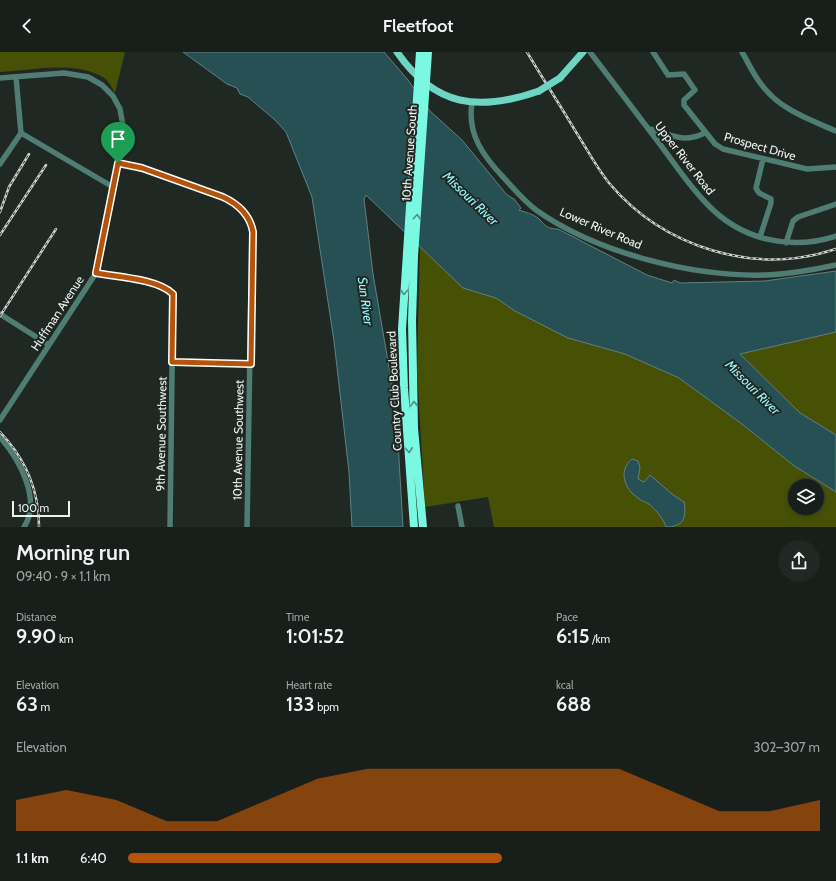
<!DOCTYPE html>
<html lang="en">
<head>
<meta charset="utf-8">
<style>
	body { margin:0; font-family:Cabin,sans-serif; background:#212723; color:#f1f3f6; height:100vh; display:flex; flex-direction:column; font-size:15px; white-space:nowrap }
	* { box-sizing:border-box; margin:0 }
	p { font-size:13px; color:#9fa2a2 }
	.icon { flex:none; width:22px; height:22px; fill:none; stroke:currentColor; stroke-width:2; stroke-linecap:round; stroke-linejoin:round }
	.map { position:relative; height:475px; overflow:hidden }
	.drawer { display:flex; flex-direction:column; background:#181e1a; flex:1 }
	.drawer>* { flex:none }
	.tools { position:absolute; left:788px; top:427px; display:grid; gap:8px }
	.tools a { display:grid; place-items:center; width:36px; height:36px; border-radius:50%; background:#181e1a; box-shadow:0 2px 6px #0003,0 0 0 1px #363c39; font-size:20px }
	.scale { position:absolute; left:12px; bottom:10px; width:58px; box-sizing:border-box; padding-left:4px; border:2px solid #edf2ef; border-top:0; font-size:11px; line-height:14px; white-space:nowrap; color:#edf2ef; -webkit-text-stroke:3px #202823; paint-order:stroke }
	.pin { position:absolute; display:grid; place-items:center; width:34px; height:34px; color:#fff; margin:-41px -17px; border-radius:50% 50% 50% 0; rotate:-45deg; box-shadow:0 0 4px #0007 }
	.pin .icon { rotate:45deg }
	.round { display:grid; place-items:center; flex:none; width:42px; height:42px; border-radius:21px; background:#212723 }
	.overview { display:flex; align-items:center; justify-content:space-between; height:68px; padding:0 16px }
	h1 { font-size:22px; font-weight:600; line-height:30px }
	.figures { display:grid; grid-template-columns:repeat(3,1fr); gap:6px; height:68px; padding:4px 16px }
	.figures div { display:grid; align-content:center }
	.figures b { font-size:20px; font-weight:600 }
	.figures small { font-size:11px; font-weight:400 }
	.figures p { font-size:11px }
	.chart { height:112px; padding:8px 16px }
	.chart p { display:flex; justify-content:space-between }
	.chart svg { width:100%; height:72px; margin-top:4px; fill:#b45309; opacity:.7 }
	ul { padding:0 16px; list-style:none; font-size:13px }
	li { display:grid; grid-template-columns:64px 48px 1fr; align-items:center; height:30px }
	li i { height:10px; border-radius:5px; background:#b45309 }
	header { display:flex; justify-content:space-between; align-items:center; height:52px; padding:0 16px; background:#181e1a; font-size:18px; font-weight:600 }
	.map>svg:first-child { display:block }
	.green { fill:#465106; fill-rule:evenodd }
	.water { fill:#265053; stroke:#628182 }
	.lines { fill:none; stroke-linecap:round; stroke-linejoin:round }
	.minor { stroke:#4f7d74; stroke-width:5.5 }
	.major { stroke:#6fd5c3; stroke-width:7 }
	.highway { stroke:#7bf8e2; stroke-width:8 }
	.rail-casing { stroke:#cad0cc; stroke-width:2.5 }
	.rail { stroke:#202823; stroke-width:1; stroke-dasharray:3; stroke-linecap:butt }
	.major-bridge { stroke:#6fd5c3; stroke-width:7 }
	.highway-bridge { stroke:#7bf8e2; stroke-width:8 }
	.oneway { stroke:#4e9082 }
	.route-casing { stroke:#fff; stroke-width:8 }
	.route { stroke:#b45309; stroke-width:5 }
	.labels { text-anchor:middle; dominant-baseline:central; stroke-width:4; stroke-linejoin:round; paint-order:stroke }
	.street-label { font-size:12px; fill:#edf2ef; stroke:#202823 }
	.water-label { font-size:13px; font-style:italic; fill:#99f5fb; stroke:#202823 }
</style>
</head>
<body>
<header><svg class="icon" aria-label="back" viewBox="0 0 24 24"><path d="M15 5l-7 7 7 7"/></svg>Fleetfoot<svg class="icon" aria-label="person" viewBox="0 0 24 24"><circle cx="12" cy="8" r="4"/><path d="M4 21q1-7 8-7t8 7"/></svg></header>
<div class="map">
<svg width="836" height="475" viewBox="0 0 836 475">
	<rect width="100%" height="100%" fill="#202823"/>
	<path class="green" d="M0,0H125L115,41C112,36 109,29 104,26C78,8 31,18 0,20Z
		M420,194L463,236L496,246L515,259L568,286L625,302L679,326L742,372L793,413L836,440V475H494L488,445L425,455L417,318ZM795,434H817V456H795Z
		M836,280V383L800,361L740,302Z"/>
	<path class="water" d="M183,0H384L408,28L430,59L462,88L507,143L514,147L521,156L519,158C525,160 536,163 540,168C545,174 549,177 558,177L647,223L672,231L674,228L680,231L765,229L836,219V280L740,302L800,361L836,383V440L793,413L742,372L679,326L625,302L568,286L515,259L496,246L463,236L366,143L364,147L373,222L396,356L403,475H352L349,420L334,289L312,145L286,80L275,68L248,45L240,42L237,36L227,32Z
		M632,407L638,409L640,416L638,427L644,430L650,423L672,442L684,450C687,466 683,475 666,475C663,466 657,459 649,452C646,450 641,449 638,446C624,437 618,418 632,407Z"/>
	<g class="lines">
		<path class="minor" d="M590,0C612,29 634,58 656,87C673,109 688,133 707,152C741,188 790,199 836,184
			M653,0L668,23L684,22L695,38L684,48V53L715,92L723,97L807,117L836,115
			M742,0C748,10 753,22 761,32C779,57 808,67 836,79
			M16,25L21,81L113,135
			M0,26L64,21L88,25L102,33L113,44L120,57L123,74L118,111L96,221L0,368
			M472,51C467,82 483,104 504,126C514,137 524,149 536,158C597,201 692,225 767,223C790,222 813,218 836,213
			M649,77C673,82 681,92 705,81
			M118,111L138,115L197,135L233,150L243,159L252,175L247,475
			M0,112L21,81
			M760,185L771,151V147L759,141L756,136L763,107
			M786,191L793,169L798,165L836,152
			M96,221C117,225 158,227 173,242L170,475
			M0,262L49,293
			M172,310L251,312
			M0,385C19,407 42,448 24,475
			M458,454L462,475"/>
		<path class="major" d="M397,0C435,55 479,60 539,39
			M560,26L583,0"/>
		<path class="highway" d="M407,201L402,277L404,336L414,475
			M414,204L412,269L414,376L423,475"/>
		<defs>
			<path id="rail" d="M527,0C543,27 560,53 576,80C587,97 596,115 609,131C664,196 755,224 836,197
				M0,160L9,135L29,102
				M0,183L46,113
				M0,264L56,177
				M0,380C25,406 39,439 39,475"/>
		</defs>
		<use href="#rail" class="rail-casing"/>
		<use href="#rail" class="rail"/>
		<path class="major-bridge" d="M539,39L560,26"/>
		<path class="highway-bridge" d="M407,201L420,0
			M414,204L428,0"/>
	</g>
	<defs><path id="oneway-chevron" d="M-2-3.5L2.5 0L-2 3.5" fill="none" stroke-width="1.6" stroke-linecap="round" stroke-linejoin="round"/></defs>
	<g class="oneway">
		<use href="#oneway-chevron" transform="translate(417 165) rotate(-86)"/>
		<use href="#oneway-chevron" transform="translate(404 240) rotate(93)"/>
		<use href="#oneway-chevron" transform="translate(414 352) rotate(-92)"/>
		<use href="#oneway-chevron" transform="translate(409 398) rotate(86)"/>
	</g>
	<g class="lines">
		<defs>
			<path id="route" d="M118,111L142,116L223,145C238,152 250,163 253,180L251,312L172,310L173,242C158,227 118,225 96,221Z"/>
		</defs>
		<use href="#route" class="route-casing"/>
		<use href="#route" class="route"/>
	</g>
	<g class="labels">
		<g class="street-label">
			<text transform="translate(760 94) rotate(16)">Prospect Drive</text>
			<text transform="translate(409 101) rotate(-86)">10th Avenue South</text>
			<text transform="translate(685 106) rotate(52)">Upper River Road</text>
			<text transform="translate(601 176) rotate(23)">Lower River Road</text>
			<text transform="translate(57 261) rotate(-57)">Huffman Avenue</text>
			<text transform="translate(394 339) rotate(-93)">Country Club Boulevard</text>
			<text transform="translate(161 382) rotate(-89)">9th Avenue Southwest</text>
			<text transform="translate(238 388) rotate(-89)">10th Avenue Southwest</text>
		</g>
		<g class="water-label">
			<text transform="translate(471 146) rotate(44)">Missouri River</text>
			<text transform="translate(366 249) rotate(82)">Sun River</text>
			<text transform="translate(753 335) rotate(45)">Missouri River</text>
		</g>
	</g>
</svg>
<div class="tools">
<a><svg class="icon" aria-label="layers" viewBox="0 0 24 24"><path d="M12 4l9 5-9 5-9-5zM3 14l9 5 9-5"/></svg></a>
</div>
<div class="scale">100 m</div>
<div class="pin" style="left:118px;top:111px;background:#1e9e55"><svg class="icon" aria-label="arrive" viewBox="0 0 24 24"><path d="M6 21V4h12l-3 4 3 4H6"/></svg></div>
</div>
<section class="drawer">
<div class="overview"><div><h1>Morning run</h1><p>09:40 · 9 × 1.1 km</p></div><a class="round"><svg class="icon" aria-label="share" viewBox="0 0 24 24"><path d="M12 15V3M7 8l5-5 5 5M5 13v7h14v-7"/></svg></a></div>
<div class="figures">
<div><p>Distance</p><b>9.90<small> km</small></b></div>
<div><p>Time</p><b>1:01:52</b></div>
<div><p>Pace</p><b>6:15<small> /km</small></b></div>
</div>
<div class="figures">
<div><p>Elevation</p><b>63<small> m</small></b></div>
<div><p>Heart rate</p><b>133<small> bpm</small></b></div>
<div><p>kcal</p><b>688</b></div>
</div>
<div class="chart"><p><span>Elevation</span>302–307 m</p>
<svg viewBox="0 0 160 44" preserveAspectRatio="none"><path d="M0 44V25L10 19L20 25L30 38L40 38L50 25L60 12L70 6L80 6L90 6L100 6L110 6L120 6L130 19L140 32L150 32L160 25V44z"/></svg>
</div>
<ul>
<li><b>1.1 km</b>6:40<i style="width:54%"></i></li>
</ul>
</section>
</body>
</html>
